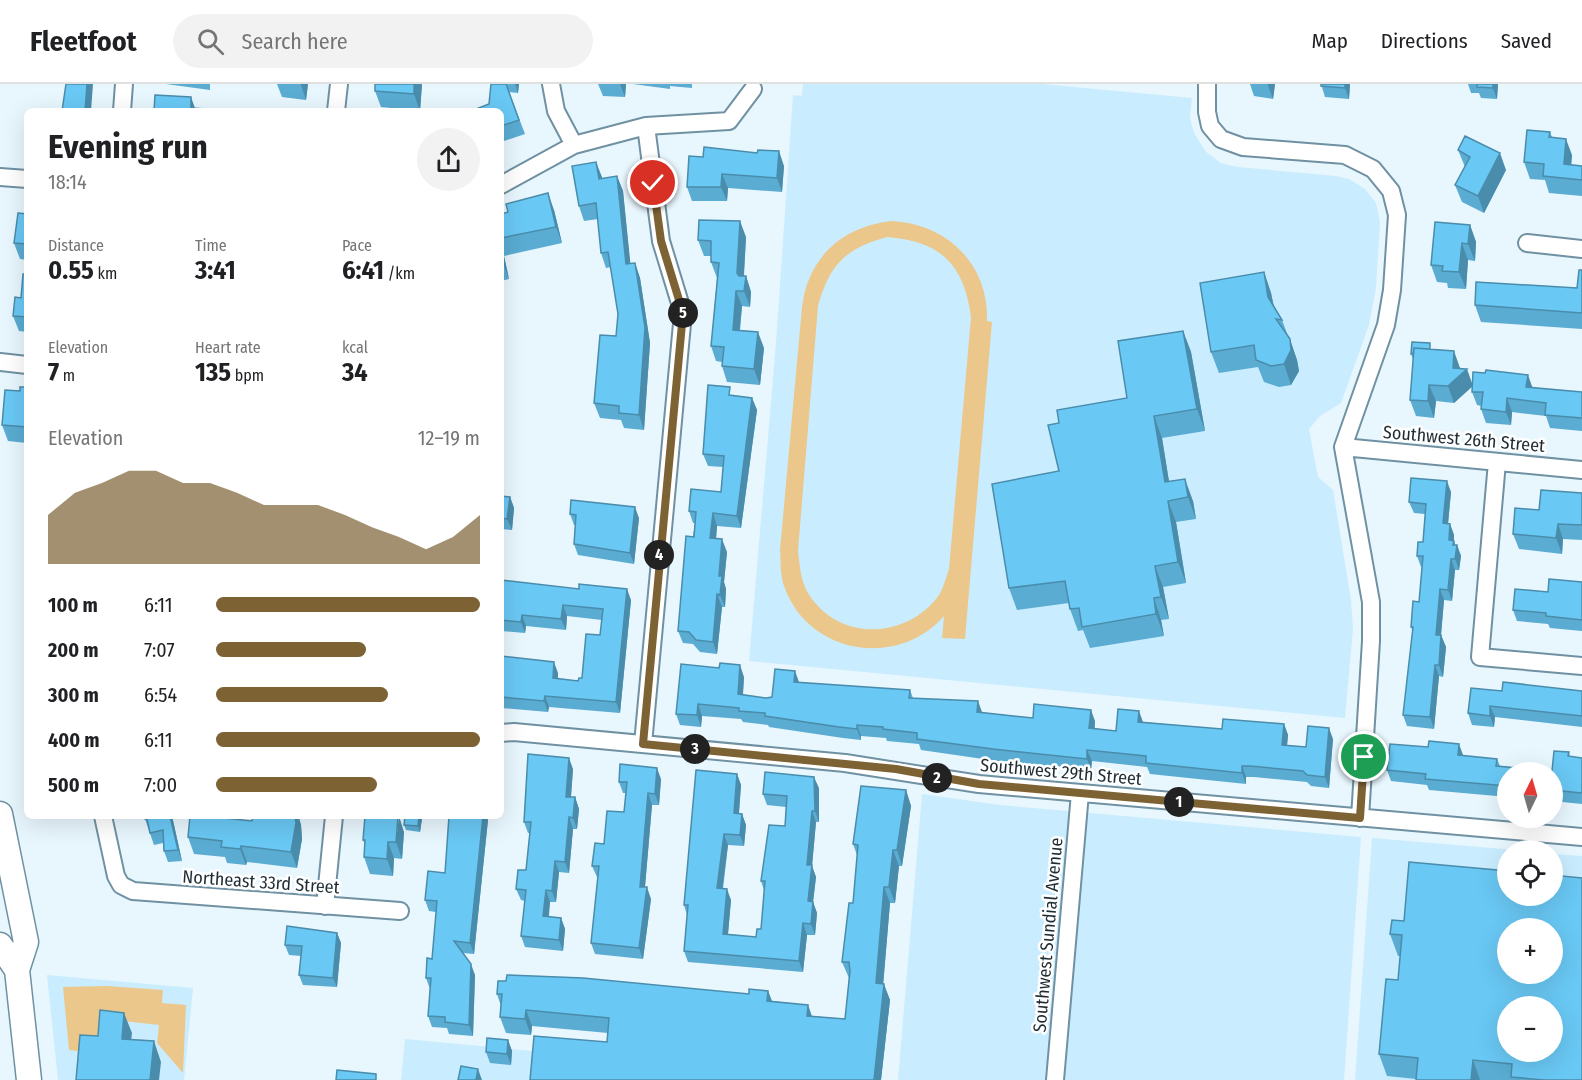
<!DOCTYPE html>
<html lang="en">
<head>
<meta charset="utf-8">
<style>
	body { margin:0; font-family:"Fira Sans Condensed",sans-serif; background:#f2f2f2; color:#202124; height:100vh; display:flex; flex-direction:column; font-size:22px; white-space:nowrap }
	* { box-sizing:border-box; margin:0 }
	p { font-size:20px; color:#757577 }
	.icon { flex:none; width:33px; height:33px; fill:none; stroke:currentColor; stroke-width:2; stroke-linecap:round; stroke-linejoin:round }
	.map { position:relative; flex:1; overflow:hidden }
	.details { position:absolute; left:24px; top:24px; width:480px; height:711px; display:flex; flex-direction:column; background:#fff; border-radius:9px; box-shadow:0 6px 24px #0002 }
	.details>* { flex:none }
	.needle { width:39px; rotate:5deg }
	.buttons { position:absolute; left:1497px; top:678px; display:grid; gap:12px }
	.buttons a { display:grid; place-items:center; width:66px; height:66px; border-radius:50%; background:#fff; box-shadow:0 6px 24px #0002; font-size:30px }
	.pin { position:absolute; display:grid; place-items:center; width:51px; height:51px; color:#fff; margin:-26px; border:3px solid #fff; border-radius:50%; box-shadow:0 2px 6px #0007 }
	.km { position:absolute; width:30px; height:30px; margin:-15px; border-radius:50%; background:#222; color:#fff; font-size:16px; line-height:30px; text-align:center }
	.round { display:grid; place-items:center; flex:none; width:63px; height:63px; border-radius:32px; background:#f2f2f2 }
	.summary { display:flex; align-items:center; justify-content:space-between; height:102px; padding:0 24px }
	h1 { font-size:33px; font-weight:700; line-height:45px }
	.metrics { display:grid; grid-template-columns:repeat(3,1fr); gap:9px; height:102px; padding:6px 24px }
	.metrics div { display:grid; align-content:center }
	.metrics b { font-size:26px; font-weight:700 }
	.metrics small { font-size:16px; font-weight:400 }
	.metrics p { font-size:16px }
	.chart { height:168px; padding:12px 24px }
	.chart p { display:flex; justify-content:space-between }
	.chart svg { width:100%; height:108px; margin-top:6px; fill:#7d6234; opacity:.7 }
	ul { padding:0 24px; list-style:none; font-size:20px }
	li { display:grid; grid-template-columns:96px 72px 1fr; align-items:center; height:45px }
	li i { height:15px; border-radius:8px; background:#7d6234 }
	header { display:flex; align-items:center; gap:36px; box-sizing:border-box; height:84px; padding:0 30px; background:#fff; border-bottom:2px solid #e0e0e0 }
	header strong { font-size:28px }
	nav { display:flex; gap:33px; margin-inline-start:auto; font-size:21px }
	.search { width:420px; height:54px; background:#f2f2f2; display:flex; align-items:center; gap:15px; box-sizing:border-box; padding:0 21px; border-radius:33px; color:#757577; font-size:22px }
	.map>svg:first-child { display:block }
	.built { fill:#c9edff; fill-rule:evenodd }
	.green { fill:#ecc78c; fill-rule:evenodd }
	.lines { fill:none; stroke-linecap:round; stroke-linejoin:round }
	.minor-casing { stroke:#6f91a2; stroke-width:20 }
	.highway-casing { stroke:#6f91a2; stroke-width:27 }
	.minor { stroke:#fff; stroke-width:16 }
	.highway { stroke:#fff; stroke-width:24 }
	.wall { fill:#5aacd2 }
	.shaded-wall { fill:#4a8cab }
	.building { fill:#69c8f4; stroke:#4a8cab; stroke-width:1.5; fill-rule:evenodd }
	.route-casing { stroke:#fff; stroke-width:12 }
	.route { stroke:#7d6234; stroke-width:8 }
	.labels { text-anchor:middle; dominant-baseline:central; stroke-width:5; stroke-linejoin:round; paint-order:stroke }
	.street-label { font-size:18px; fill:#1e2c33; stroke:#fff }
</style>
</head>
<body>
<header>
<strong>Fleetfoot</strong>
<div class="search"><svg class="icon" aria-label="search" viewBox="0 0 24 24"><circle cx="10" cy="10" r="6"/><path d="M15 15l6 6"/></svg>Search here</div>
<nav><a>Map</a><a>Directions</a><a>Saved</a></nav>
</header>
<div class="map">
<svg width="1582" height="996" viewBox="0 0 1582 996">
	<rect width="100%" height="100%" fill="#e8f6fe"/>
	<path class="built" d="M803,0H1042L1192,14L1190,34L1194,49L1206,68L1221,79L1238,83L1336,92L1349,95L1365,105L1376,119L1380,138L1376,204L1369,241L1341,319L1320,332L1309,345L1318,393L1333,406L1351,516L1353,545L1345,634L749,577L776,259L793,11L802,12Z
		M922,710L1000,721L1361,753L1344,996H898Z
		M1372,754L1516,766H1508V812H1552L1553,770L1582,772V996H1355ZM1508,844H1552V890H1508ZM1508,922H1552V968H1508Z
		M47,891L193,904L184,996H58Z
		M405,955L522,966L867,996H401Z"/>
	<path class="green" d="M892,137C947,140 989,180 987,237L992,238L965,555L942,554L944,532C898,585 808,571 784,502C780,491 781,478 780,466L802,223C808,173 843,142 892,137ZM887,153C940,157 964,180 971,233L949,485C946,493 944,503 939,511C909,553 845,559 812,515C801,501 800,484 798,467L818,222C830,180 845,165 887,153Z
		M107,902L163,906L162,919L186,921L183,989L157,959L159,941L105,935L102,970L69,966L63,903Z"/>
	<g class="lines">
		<defs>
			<path id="minor" d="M551,0L556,27L574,61
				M1207,0V28L1210,42L1221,55L1243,63L1345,71L1373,85L1391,107L1397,131L1392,206L1386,241L1343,363L1371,518V557L1360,734
				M122,27L124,0
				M336,27L339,0
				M0,93L27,95
				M501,101L574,61L646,42L729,37L753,5
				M1527,159L1582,165
				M0,278L27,281
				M1343,363L1582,386
				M1497,378L1480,573L1582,582
				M501,649L514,648L845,679L979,700L1582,753
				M643,660L683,229L661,157L646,42
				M103,732L116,792L121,801L133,807L400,827
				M325,822L334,732
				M1055,996L1080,709"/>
			<path id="highway" d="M0,730L26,858L17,886L29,996
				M0,861L17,886"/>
		</defs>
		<use href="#minor" class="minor-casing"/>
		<use href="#highway" class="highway-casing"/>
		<use href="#minor" class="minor"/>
		<use href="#highway" class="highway"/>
	</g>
	<path class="wall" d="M166,0H210V6Z
		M277,0H308L306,16L282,13Z
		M422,0L420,27L381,23L375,7Z
		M491,0H519L518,9L509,8L525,50L501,58V27L489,20Z
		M598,0H626L625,13L603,12Z
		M633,0H692V4L670,2V5Z
		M1250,0H1275L1273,15L1254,12Z
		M1321,0H1350L1349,15L1325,13Z
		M1468,0H1498L1497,15L1481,14L1479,9H1471Z
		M1550,48L1552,53L1572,71L1571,81L1582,82V112L1549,109L1545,96L1530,95L1524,78Z
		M1458,66L1506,86L1484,129L1462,118L1455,101L1465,83Z
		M689,72L784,82L782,108L728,104L727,117H692L687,103Z
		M617,92L623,107L630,180L635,179L640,194L650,259L644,346L624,344L621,336L600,334L594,319L616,252L618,230L611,183L606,184L601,169L598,135L584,137L579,122L602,95Z
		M554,126L562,159L504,172L509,195L501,197V130Z
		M27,130V176L20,175L14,159Z
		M1470,141L1476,158L1475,177L1468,176L1466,205L1448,204L1447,199L1437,198L1431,181Z
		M746,153L744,192H746L751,208L750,223L742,222L740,247L764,264L760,301L727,298L722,282V278L716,277L711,262L717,194L711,178V172H704L698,156Z
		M1582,186V245L1481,238L1475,221L1577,204Z
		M1264,188L1271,209L1274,222L1282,236L1297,276L1299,287L1291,301L1279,303L1264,298L1258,283L1219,289L1211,268Z
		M27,190V248L19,247L13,232L21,214Z
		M1183,247L1191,268L1205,347L1162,354L1169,398L1193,417L1196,435L1176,438L1186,499L1163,503L1169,535L1161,536L1164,552L1090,564L1083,546L1078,547L1070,525L1069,519L1017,526L1009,504L1059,387V339L1127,314Z
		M1432,265L1460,284L1472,301L1532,304L1582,308V347L1550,344L1546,332L1512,328L1511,341L1486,339L1481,325V322L1477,321L1472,308V302L1454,319L1436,317L1434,334L1416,332L1410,316L1413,275L1411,270Z
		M27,303V359L8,357L2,341L20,307Z
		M733,312L752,314L757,326L741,444L717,442L716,455L727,468L724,498L726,505L725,523H722L717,570L700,568L693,560L683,559L678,547L695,439H693L689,427L721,408L723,383L708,382L703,370Z
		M1451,408L1448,440H1450L1454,451V457L1455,461H1457L1461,472L1459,486H1455L1452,517L1444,516L1441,551L1446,563L1443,593L1439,592L1434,645L1407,642L1403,631L1413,548L1411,543L1419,518L1422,483H1421L1417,472L1423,458L1425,430L1414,429L1409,418Z
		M1582,409V456L1563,455L1562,470L1519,465L1513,450L1539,426Z
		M501,412L510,413L514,424L512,446L501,445Z
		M570,430L639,434L634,480L578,471L574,460L575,441H574Z
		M501,496L631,516L620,629L549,623L548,628L501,624V572L558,589V595L578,597L582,594L600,551L602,536L567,532L566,546L526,542L525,549L501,547Z
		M1582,498V547L1550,544L1548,540L1517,537L1513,526L1548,508Z
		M744,593L743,611L766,614L772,613L799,599L910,606L913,614L982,629L1033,634L1095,637V645L1116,647L1143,638L1222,645L1284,640L1288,651L1287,661L1306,663L1333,655L1329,704L1311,702L1307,698L1254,693H1246V700L1150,690L1147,683L1092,677L1091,686L997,677L921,666L919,660L887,657L886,654L861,652V656L843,654L769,643L768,641L743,638L741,635L702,632L701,643L680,641L676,630Z
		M1502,607H1582V643L1495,633L1494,643L1472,641L1468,629Z
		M1569,668L1570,673L1582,674V720L1552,717V688H1508V713L1429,706L1427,701L1391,697L1387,686L1463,672L1497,675L1500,682L1552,687Z
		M573,685L571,713H575L579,725L577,745H573L569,789L559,788L556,818H550L549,833L561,834L565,845L563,867L525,863L521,852L525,817L521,816L516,805L526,786L530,749H528L524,738Z
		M737,690L741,701L739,730H742L746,741L744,762L728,761L723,805L731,816L728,850L756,853L761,845L764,806L761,797L785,742L786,723L767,721L763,710L819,704V738H816L812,782L816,793L813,818L817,829L815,851H807L803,888L688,878L684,867L687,831L684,821Z
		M661,695L659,721H652L645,803L651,815L643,875L595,870L591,859L598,793H597L592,782L604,760L624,728L626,709H623L619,698Z
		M906,706L911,722L902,782H899L895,819H890L883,900L890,916L881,996H530L607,958L608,949L532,942L531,951L506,949L500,933L501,922L497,910H749L768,907L772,917L808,921L812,932L845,935L849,894L842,878L853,819L857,771L853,760Z
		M144,732H172L182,777L168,778L164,767L163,759L154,761Z
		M405,732H421L422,735L420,748L406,746L404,741Z
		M449,732H486L488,736L474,870L463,869L475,891L473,952L449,950L447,944L432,943L428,932L430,905L426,894L432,875L436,828L429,827L425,816L445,789Z
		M299,734L301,741L302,755L297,784L247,778L246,781L227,779L225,773L194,770L188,753L252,737Z
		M404,748L402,775L394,774L393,792L370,790L364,773L365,761L363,756Z
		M1392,836L1582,996H1416V995L1387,992L1379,970L1398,896L1400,872H1398L1390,850Z
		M337,849L341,859L337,903L303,901L299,891L301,872L289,871L285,861Z
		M508,956L512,967L511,981L490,979L486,968Z"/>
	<path class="shaded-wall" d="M87,0H93L91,27H85Z
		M301,0H308L306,16L301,1Z
		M414,0H422L420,27L414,10Z
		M515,0H519L518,9Z
		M620,0H626L625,13Z
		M1268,0H1275L1273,15L1268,1Z
		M1345,0H1350L1349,15L1345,4Z
		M1493,0H1498L1497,15L1493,4Z
		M191,13L196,27L191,24Z
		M1566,55L1572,71L1570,95L1564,80Z
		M779,67L784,82L782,108L777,94Z
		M1500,69L1506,86L1484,129L1478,112Z
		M596,78L602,93L604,110L599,95Z
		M722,90L728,104L727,117L721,103Z
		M617,92L623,107L632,195L626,180Z
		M548,109L554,126L562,159L556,143Z
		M740,137L746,153L743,204L737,189Z
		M1470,141L1476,158L1475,177L1468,160Z
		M1462,159L1468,176L1466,205L1459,188Z
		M501,163L504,172L509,195L503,179Z
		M635,179L640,194L650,259L644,346L639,331Z
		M1264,188L1271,209L1276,235L1268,213Z
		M746,192L751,208L750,223L744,207Z
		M736,207L742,222L738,261L733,246Z
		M1183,247L1191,268L1205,347L1197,325Z
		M758,248L764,264L760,301L754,285Z
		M1290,255L1297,276L1299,287L1291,301L1284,280Z
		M1454,267L1460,284L1459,292L1467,285L1473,302L1454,319L1448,302L1453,284Z
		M1528,291L1533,305L1526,303Z
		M1429,301L1436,317L1434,334L1428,317Z
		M752,314L757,326L741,444L737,432Z
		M1507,314L1512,328L1511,341L1506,328Z
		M1154,332L1162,354L1172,416L1165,398Z
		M1185,395L1193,417L1196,435L1188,413Z
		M1447,397L1451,408L1447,450L1443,439Z
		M510,413L514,424L512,446L507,435Z
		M1168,417L1176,438L1186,499L1178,478Z
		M635,423L639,434L634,480L630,469Z
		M713,429L717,442L715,467L710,454Z
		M1450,440L1454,451V457L1456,464L1457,461L1461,472L1459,486L1449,456Z
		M1558,440L1563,455L1562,470L1556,454Z
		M722,455L727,468L724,498L726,505L725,523L720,511L719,492Z
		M1451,475L1455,486L1452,517L1448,506Z
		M1155,482L1163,503L1169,535L1161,513Z
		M627,505L631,516L620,629L616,618Z
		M1440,505L1444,516L1440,562L1436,551Z
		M717,510L722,523L717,570L713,558Z
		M1154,514L1161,536L1164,552L1156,530Z
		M563,521L567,532L566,546L561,535Z
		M522,531L526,542L525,549L521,538Z
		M1441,551L1446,563L1443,593L1439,581Z
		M554,578L558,589L557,606L553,594Z
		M740,581L744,593L742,622L738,610Z
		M1435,581L1439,592L1434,645L1430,633Z
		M795,587L799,598L798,610L794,598Z
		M545,612L549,623L548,628L544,617Z
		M978,617L982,628L981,640L977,628Z
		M698,620L702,632L701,643L697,631Z
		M1490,622L1495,633L1494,643L1490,632Z
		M1091,626L1095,637L1093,655L1089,644Z
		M1139,627L1143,638H1138Z
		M1284,640L1288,651L1286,672L1282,661Z
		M857,641L861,652V656L857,645Z
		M1329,644L1333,655L1329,704L1325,693Z
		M1459,660L1463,671L1462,682L1458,671Z
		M1087,666L1092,677L1091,686L1087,675Z
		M569,674L573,685L570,724L566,713Z
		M1242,682L1246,693V700L1242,689Z
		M657,684L661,695L659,721L655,710Z
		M737,690L741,701L738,740L734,729Z
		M814,693L819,704V738L815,727Z
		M906,706L911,722L902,782L897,766Z
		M648,709L652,721L644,814L640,803Z
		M575,713L579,725L577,745L573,734Z
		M812,727L816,738L812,782L816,793L813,818L817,829L815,851L811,840L808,817L807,781Z
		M742,730L746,741L744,762L740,751Z
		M170,732H172L182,777L178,766Z
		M295,732H299V734L301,741L302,755L297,784L291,768Z
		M399,732L404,748L402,775L396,758Z
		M419,732H421L422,735L420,748L418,742Z
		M482,732H486L488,736L474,870L470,859Z
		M569,733L573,745L569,789L565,778Z
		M724,750L728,761L721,815L717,804Z
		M388,758L394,774L393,792L387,775Z
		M241,762L247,778L246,781L240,765Z
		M893,766L899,782L895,819L889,803Z
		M555,777L559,788L556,818L552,807Z
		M647,803L651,815L643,875L639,864Z
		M884,803L890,819L882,915L876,899Z
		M727,805L731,816L727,861L723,850Z
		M546,806L550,818L547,843L543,832Z
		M561,834L565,845L563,867L559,856Z
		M803,839L807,851L803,888L799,877Z
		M337,849L341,859L337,903L333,894Z
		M471,880L475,891L473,952L469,941Z
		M884,900L890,916L881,996H874Z
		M768,907L774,923L767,917Z
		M808,921L813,937L807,932Z
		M526,926L532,942L531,951L525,935Z
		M124,929L132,949L129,975L122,955Z
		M508,956L512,967L511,981L507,970Z
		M154,957L161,978L159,996H150Z
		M1473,976L1480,996H1471Z
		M478,985L482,996H476Z"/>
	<path class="building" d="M66,0H87L85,27H62Z
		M375,0H414V10L375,7Z
		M491,0H506L519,36L501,42V27H471L489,20Z
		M1321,0H1345V4L1321,2Z
		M1477,0H1493V4L1477,3Z
		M155,11L191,13V24L236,27H154Z
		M1527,46L1550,48L1549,53L1566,55L1564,80L1582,82V96L1543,92L1544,80L1524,78Z
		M1465,52L1500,69L1478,112L1455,101L1470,73L1458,66Z
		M704,63L757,69L758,66L779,67L777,94L722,90L721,103H687L689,72L703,73Z
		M596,78L599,95L617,92L626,180L635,179L645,244L639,331L619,329V322L594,319L600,251L616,252L618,230L608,168L601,169L596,119L579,122L572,82Z
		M548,109L556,143L501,154V130L508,128L506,120Z
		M18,129L27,130V160L14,159Z
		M699,136L740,137L737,189L739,192H746L744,207H736L733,246L758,248L754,285L722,282L724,263L711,262L719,179L711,178V157L698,156Z
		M1435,138L1470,141L1468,160L1462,159L1459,188L1442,187L1443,182L1431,181Z
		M1579,186H1582V229L1475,221L1476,198L1577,204Z
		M1264,188L1268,213L1282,236L1276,235L1290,255L1291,266L1284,280L1271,282L1256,276L1254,261L1211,268L1200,199Z
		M23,190H27V233L13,232L15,213L21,214Z
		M1183,247L1197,325L1154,332L1165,398L1185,395L1188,413L1168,417L1178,478L1155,482L1161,513L1154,514L1156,530L1082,543L1079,524L1070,525L1065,497L1009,504L992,400L1059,387L1048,341L1059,339L1057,326L1127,314L1118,257Z
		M1412,258L1430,259V265L1414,264L1413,270H1411Z
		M1414,264L1454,267L1453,284L1467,285L1448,302L1429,301L1428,317L1410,316Z
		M1486,286L1528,291L1526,303L1582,308V334L1545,331L1546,319L1507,314L1506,328L1481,325L1483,308H1472L1473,288L1485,289Z
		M708,301L730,303L729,311L752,314L737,432L713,429L710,454L722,455L719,492H722L720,511L717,510L713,558L696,556L689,548L678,547L686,452L694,453L696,428L689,427L691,405L721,408L724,372L703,370Z
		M20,303H27V343L2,341L5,306L20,307Z
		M1411,394L1447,397L1443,439L1450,440L1449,456L1454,457L1453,461H1457L1455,475H1451L1448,506L1440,505L1436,551H1441L1439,581H1435L1430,633L1403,631L1413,543H1411L1413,517L1419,518L1423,472H1417L1418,458H1423L1426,420L1409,418Z
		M1541,406L1582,409V441L1558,440L1556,454L1513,450L1515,424L1539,426Z
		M501,412L510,413L507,435L501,434Z
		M571,416L635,423L630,469L574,460L576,431L570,430Z
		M1549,495L1582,498V536L1546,532V529L1513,526L1515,505L1548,508Z
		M501,496L579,505V500L627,505L616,618L545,612L544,617L501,613V572L554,578L553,594L578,597L579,594H582L586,550L600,551L603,525L563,521L561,535L522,531L521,538L501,536Z
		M720,579L740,581L738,610L766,614L772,613L775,585L795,587L794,598L910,606L909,614L978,617L977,628L1033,634L1034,620L1091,626L1089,644L1116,647L1118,625L1139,627L1138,638L1222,645L1223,635L1284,640L1282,661L1306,663L1308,642L1329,644L1325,693L1307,691L1303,687L1250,682H1242V689L1146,679V672L1087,666V675L993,665L917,655V649L883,645V643L857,641V645L839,643L765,632V629L739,627V624L698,620L697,631L676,630L681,580L719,584Z
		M1503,598L1582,607V632L1490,622V632L1468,629L1471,604L1502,607Z
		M1429,657L1459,660L1458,671L1497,675L1496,682L1552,687L1554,667L1569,668L1568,672L1582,674V709L1552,706V688H1508V702L1425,695L1426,690L1387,686L1390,660L1428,663Z
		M528,670L569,674L566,713H575L573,734L569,733L565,778L555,777L552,807L546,806L543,832L561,834L559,856L521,852L526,806L516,805L518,786H526L531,738H524Z
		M620,680L657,684L655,710L648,709L640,803H647L639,864L591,859L599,782H592L595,759L604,760L607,727L624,728L627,698H619Z
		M696,686L737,690L734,729L742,730L740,751L724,750L717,804L727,805L723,850L756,853L757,845H761L765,797H761L769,741L785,742L787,712L763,710L765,688L814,693L815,727H812L807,781H812L808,817L813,818L811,840L803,839L799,877L684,867L688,821H684Z
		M861,702L906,706L897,766H893L889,803H884L876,899L884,900L874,996H530L534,952L607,958L609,934L526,926L525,935L500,933L502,910H497L498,897H506L507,891L583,894L749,910V905L768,907L767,917L808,921L807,932L845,935L850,887L849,878H842L849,819H853L858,761L853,760Z
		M144,732H170L178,766L164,767L163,746L150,749L147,735H145Z
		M190,732H205L252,737L253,732H295L296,739L291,768L241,762L240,765L221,763L222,757L188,753Z
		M365,732H398L396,758H388L387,775L364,773L365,756H363Z
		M405,732H419L418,742L404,741Z
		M449,732H483L470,859L454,857L471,880L469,941L445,938V933L428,932L431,894H426L427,874L432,875L437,817L425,816L428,787L445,789Z
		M1409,778L1508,787V812H1552V791L1582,794V996H1544L1511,993L1512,980L1473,976L1471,996H1416L1418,974L1379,970L1386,895L1398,896L1402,851L1390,850L1392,836L1404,837ZM1508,844H1552V890H1508ZM1508,922H1552V968H1508Z
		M287,842L337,849L333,894L299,891L302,862L285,861Z
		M100,926L124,929L122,955L154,957L150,996H76L80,951L98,952Z
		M487,954L508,956L507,970L486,968Z
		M461,982L478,985L476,996H458Z
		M337,986L376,990V996H336Z"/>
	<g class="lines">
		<defs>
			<path id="route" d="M653,99L661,157L683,229L643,660L896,685L979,700L1360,734L1364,673"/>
		</defs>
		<use href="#route" class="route-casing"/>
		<use href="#route" class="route"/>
	</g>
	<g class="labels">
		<g class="street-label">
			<text transform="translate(1464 355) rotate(5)">Southwest 26th Street</text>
			<text transform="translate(1061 688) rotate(5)">Southwest 29th Street</text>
			<text transform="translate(261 798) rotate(4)">Northeast 33rd Street</text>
			<text transform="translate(1048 851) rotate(-85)">Southwest Sundial Avenue</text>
		</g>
	</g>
</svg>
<div class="buttons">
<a><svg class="needle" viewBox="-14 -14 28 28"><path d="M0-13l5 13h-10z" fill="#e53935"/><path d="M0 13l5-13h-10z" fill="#757577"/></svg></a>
<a><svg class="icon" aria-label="locate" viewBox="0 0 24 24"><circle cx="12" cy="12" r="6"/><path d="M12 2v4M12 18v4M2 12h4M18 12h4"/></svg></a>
<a>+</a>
<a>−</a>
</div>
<div class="pin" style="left:1364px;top:673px;background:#1e9e55"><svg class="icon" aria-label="arrive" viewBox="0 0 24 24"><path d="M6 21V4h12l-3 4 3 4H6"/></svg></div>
<div class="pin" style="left:653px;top:99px;background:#d93025"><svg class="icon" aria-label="check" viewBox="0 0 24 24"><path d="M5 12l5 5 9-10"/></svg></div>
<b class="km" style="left:1179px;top:718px">1</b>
<b class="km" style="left:937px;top:694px">2</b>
<b class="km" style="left:695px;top:665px">3</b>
<b class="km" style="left:659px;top:471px">4</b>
<b class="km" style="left:683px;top:229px">5</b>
<section class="details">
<div class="summary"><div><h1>Evening run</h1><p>18:14</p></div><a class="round"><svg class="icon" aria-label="share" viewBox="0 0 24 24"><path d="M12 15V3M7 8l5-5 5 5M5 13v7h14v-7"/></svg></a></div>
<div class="metrics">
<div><p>Distance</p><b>0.55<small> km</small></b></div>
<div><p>Time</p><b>3:41</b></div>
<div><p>Pace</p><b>6:41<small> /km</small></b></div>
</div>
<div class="metrics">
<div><p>Elevation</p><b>7<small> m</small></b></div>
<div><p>Heart rate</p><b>135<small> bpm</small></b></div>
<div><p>kcal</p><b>34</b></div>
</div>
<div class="chart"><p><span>Elevation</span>12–19 m</p>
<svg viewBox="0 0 160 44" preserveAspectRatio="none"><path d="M0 44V24L10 15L20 11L30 6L40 6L50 11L60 11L70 15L80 20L90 20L100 20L110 24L120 29L130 33L140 38L150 33L160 24V44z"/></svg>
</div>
<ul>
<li><b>100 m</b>6:11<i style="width:100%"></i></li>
<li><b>200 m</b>7:07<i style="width:57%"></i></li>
<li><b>300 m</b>6:54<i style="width:65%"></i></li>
<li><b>400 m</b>6:11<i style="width:100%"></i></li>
<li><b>500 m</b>7:00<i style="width:61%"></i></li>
</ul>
</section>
</div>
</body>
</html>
